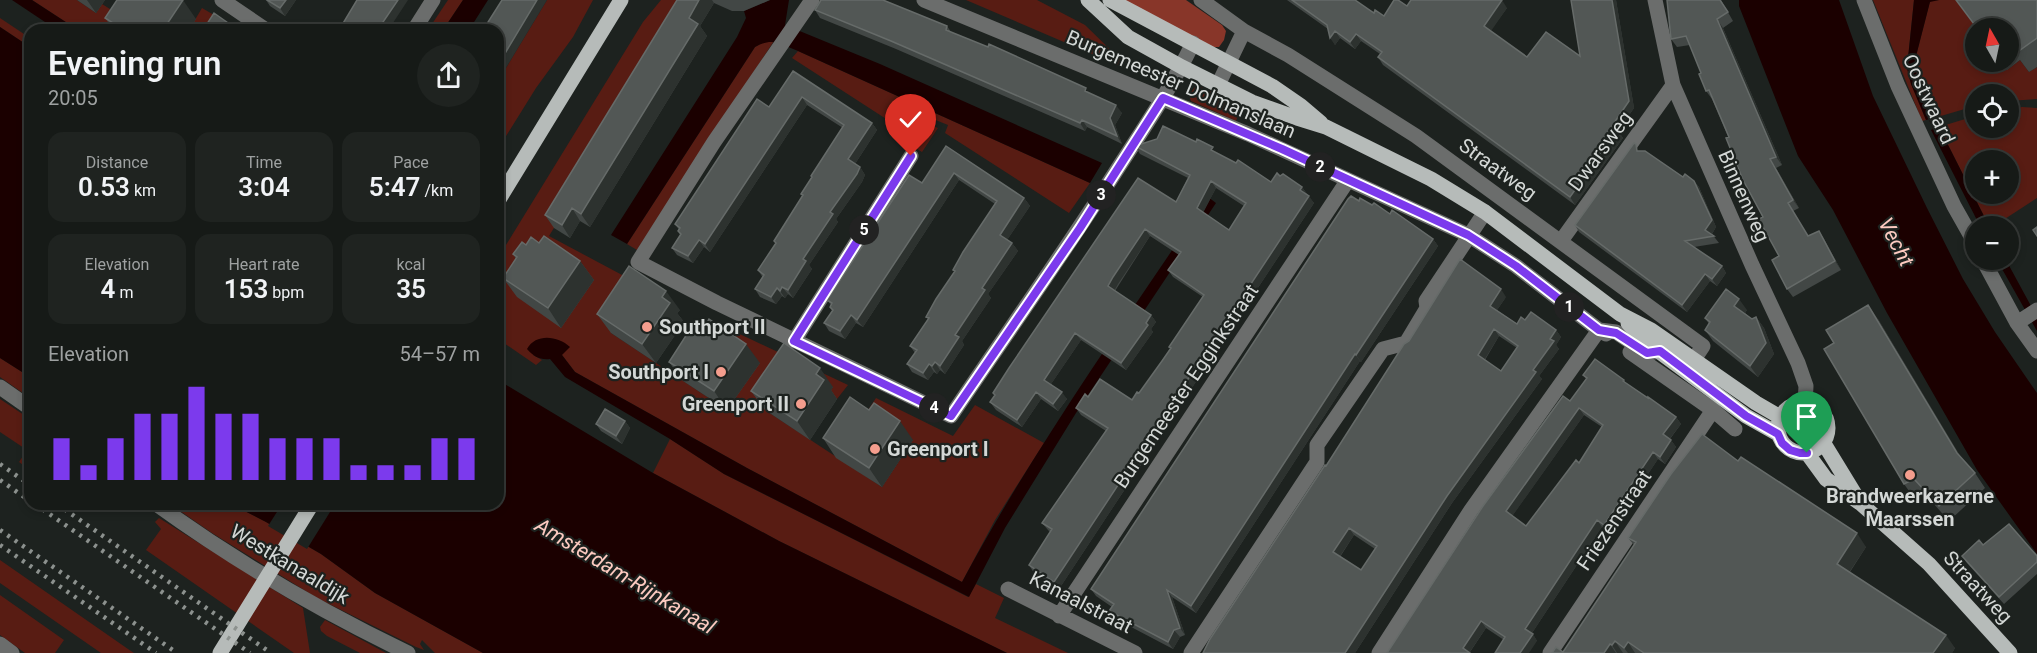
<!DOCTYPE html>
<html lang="en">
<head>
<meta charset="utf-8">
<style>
	body { margin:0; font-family:Roboto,sans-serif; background:#1f2320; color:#f1f3f6; height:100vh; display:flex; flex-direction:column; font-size:22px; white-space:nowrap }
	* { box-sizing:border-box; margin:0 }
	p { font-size:20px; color:#9ea1a1 }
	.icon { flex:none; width:33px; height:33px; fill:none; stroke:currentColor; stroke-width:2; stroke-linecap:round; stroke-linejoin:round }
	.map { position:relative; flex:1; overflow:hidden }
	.sheet { position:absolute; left:24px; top:24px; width:480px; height:486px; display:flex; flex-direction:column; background:#161a17; border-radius:18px; box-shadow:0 3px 9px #0003,0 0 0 2px #353836 }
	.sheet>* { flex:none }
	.needle { width:39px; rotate:351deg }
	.tools { position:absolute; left:1965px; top:18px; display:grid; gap:12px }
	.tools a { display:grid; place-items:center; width:54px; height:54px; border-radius:50%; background:#161a17; box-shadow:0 3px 9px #0003,0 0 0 2px #353836; font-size:30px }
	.pin { position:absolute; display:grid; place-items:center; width:51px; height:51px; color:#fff; margin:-62px -26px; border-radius:50% 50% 50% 0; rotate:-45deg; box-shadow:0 0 6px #0007 }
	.pin .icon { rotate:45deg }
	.km { position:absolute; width:30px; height:30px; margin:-15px; border-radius:50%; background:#222; color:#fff; font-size:16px; line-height:30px; text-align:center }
	.round { display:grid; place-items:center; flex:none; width:63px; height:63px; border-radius:32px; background:#1f2320 }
	.headline { display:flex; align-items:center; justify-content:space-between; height:102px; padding:0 24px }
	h1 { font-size:33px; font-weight:600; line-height:45px }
	.stats { display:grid; grid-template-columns:repeat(3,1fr); gap:9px; height:102px; padding:6px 24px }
	.stats div { display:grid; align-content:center; border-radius:15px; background:#1f2320; text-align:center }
	.stats b { font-size:26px; font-weight:600 }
	.stats small { font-size:16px; font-weight:400 }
	.stats p { font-size:16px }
	.chart { height:168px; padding:12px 24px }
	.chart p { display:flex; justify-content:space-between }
	.chart svg { width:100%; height:108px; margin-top:6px; stroke:#7c3aed; stroke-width:6 }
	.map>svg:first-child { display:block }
	.green { fill:#581c13; fill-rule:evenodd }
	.forest { fill:#883629 }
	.water { fill:#1b0000 }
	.pier { fill:#1d221f }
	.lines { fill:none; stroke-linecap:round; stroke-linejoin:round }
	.stream { stroke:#1b0000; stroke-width:6 }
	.minor { stroke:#6b6d6c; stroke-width:15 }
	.major { stroke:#b6bbb9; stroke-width:15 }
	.rail { stroke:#8c918e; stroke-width:4.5; stroke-dasharray:3 6; stroke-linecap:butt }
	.wall { fill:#424745; fill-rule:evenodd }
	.shaded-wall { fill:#2d322f }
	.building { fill:#525755; stroke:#666b69; stroke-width:1.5; fill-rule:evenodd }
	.route-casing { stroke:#fff; stroke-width:12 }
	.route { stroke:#7c3aed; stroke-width:8 }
	.poi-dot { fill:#f49d8d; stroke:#1d221f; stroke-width:2 }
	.labels { text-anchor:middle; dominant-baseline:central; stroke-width:4.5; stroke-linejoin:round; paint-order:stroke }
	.street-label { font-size:20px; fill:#d4d8d6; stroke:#1d221f }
	.poi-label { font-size:20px; font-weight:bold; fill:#d4d8d6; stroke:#1d221f; text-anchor:start }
	.water-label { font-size:21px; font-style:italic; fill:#fdcbc1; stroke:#1d221f }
</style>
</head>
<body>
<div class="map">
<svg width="2037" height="653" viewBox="0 0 2037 653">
	<rect width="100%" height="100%" fill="#1d221f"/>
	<path class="green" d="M32,0H77L96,13L102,4L129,21L123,30H78Z
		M448,0H463L443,30H428Z
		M547,0H593L573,37L536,88L498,149V81Z
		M661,0H696L686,12L549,236L624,276L611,333L727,410L723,338L729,329L848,385L837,399L829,393L833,387L765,410L882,487L913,440L864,416L876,398L953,436L975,405L1044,443L995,520L962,582L747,468L575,372L562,355H533L542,360L536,365L498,339V258L643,22Z
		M966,0H1037L1085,25L1122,61L1120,66Z
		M1873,0H1914L1907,68L1911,84L1926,120L1922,121Z
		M1939,0H1956L1977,28L1976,62H2001L2007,70L2020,60L2029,72L2037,67V99L2009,101L2008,94H1976L1975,106L1934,118L1917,79L1915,60L1930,1Z
		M202,8L214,15L205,30H189Z
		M0,18L30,38V47L0,27Z
		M774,41L637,250L627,244L755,47L764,42Z
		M798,51L1090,183L1069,213L945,133L948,125L908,109L897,126L792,58Z
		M1195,87L1204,88L1241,108L1236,121L1191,101L1189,95Z
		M2022,107L2037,108V198L1994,226H1989L1939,127L1975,116L1976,128H2008L2009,109ZM1976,160H2008V194H1976Z
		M912,118L938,128L922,152L899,138Z
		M0,358L30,377V398L0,377Z
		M0,399L30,419V470L19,462L27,450L0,432Z
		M670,439L724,474L968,597L976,584L1004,598L995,618L1068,653H1007L779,541L653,473Z
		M170,504H231L266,522L321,554L375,593L483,653H435L422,640L420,644L424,650L416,647L317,598L212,533Z
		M159,518L303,608L310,653H294L146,550L161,529L155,522Z
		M0,560L128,649L134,653H101L0,583Z
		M0,595L64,640L55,653H25L0,635Z
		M325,620L386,653H360L327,636L321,631L320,627Z"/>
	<path class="forest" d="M1123,0H1186L1222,25L1226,31L1224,40L1219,47H1210Z"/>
	<path class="water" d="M12,0H32L78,30H57Z
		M463,0H488L469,30H443Z
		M770,0H789L785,25L880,64L1102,163L1090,183L798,51C780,44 773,37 755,47L627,244L611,235L737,37L746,18L744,11Z
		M1739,0H1839L1873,96L1927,208L1963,279L1995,332L2037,393V554L1977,470L1887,313L1833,210L1798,156L1739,6Z
		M1914,0H1939L1930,2L1915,60L1917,79L1934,118L1926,120L1911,84L1907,68Z
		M0,27L30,47V377L0,358Z
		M1939,127L1989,226H1980L1931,130Z
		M1208,197L1216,203L1076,413L1005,528L969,597L724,474L670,439L565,377L550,359C540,360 534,357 527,349C536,333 558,336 570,347L562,355L575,372L747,468L962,582C1034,448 1123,324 1208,197Z
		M1997,260H2006L2037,317V331Z
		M498,380L653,473L779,541L1007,653H483L375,593L321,554L266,522L231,504H498Z"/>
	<path class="pier" d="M282,504H335L307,549L268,526Z"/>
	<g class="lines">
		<path class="stream" d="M1929,112L1938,133"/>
		<path class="minor" d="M222,0L266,30
			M812,0L714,142L638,262L717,303L951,416C1007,333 1066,250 1120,165C1146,125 1172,86 1193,43
			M924,0L1248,134L1468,235L1516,266L1599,330L1616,332L1647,353L1660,351
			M1201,0L1244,31L1288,55L1416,136L1703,346L1693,361
			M1655,0L1673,85L1752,265L1798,363L1806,386L1805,404
			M1864,0L1898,86L1954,206L1976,245
			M414,30L433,0
			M1218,85L1244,31
			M1561,241L1673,85
			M1983,260L2017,323L2037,351
			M2017,323L2037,310
			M794,341L911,156
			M1630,352L1713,410L1735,429
			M0,387L30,408
			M156,504C235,561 320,611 408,653
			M1008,589L1135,653
			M1059,616L1348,180
			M0,644L12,653
			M1191,653L1317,462V445L1383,349L1406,343L1427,308L1426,301L1485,212
			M1379,653L1471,510L1599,330L1606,334
			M1550,653L1713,410"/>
		<path class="major" d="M1088,0L1128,37L1182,67L1252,102L1297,118L1326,127L1431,179L1485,212L1620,314L1651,330L1756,403L1780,417
			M1110,0L1272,86L1301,106L1321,123
			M498,201L621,0
			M1628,323L1642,339L1746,416L1778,434
			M1778 428a25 25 0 1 1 50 0a25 25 0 1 1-50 0Z
			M1823,442L1856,496
			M1807,453L1826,479L1860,503L1929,564L2010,653
			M220,653L312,504"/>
		<path class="rail" d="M0,464L30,485
			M0,480L30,501
			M35,504L250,653
			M57,504L271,653
			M0,530L177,653
			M0,545L156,653"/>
	</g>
	<path class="wall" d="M77,0H105L96,13Z
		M266,0H296L285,16L270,6Z
		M677,0H770L744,11H732L714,3L700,26L707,36L590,227L580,221L570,238L554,228L545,215Z
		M1287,0H1355L1374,13L1384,16L1407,6L1507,8L1490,31L1527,57L1580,56L1571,0H1616L1634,108L1618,131L1623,138L1575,205L1383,65L1378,57L1380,54L1361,41L1355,49L1340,38L1335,45L1328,29Z
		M1667,0H1721L1733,21L1723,28L1782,165L1776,168L1799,208L1793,211L1808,236L1819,231L1824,239L1841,270L1793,297L1787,289L1779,256L1712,99L1706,91L1701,73L1690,45L1677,47L1671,39Z
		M1956,0H2037V67L2029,72L2020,60L2007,70L2001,62H2008V28H1977Z
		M815,10L947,26L951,32L1091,94L1122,113L1115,125L1122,144L1087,127L1085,131L896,49L820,18Z
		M105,18L196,19L189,30H114Z
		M793,71L872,123L877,130L855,164L860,167L865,175L862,182L836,219L838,222L809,265L812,269L793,298L788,294L785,298L782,296L776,304L760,297L755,289L763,278L758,270L776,243L774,241L802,196L801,194L812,178L811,176L843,128L807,105L710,252L704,247L693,263L677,255L672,248L680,235L678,231L679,230L675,224L769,107Z
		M946,146L1024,198L1030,206L1007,240L1012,243L1018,251L988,294L991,298L962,341L964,345L945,374L940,370L937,374L934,372L928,380L912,372L907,364L915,353L910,346L928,319L926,317L955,272L953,270L995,204L959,180L863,327L856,323L845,339L829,331L824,323L832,311L830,307L831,305L827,300L922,183Z
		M1135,146L1217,153L1271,182L1280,176L1302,187L1307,194V195L1314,203L1059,589L1034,573L1029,565L1050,532L1048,530L1042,523L1106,431L1081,415L1076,408L1088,397L1132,400L1139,393L1170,349L1169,347L1203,297L1173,277L1168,270L1179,255L1150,236L1115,291L1151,315L1156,322L1151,329L1153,332L1126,370L1081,340L1051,384L1067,399L1058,411L1041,399L1022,427L996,410L990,402L995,396L993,393L1138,178L1176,202L1188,178L1140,154ZM1216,188L1244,206L1229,230L1203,212Z
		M1641,151L1683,177L1694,181L1699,187L1716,227L1712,234L1719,243L1694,247L1722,266L1726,273L1717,286L1710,281L1687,312L1579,232L1575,225Z
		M1359,201L1390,214L1433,239L1438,246L1361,362L1360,361L1196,613L1172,597L1185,635L1180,637L1173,649L1114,618L1109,611L1112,607L1096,596L1091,589Z
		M539,243L580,261L594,280L561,328L517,297L503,278L516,259L513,254L526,245Z
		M1506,297L1497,310L1517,324L1525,320L1556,330L1561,337L1556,345L1559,349L1539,376L1542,379L1452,503L1355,653H1203L1326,466ZM1499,336L1517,348L1501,371L1485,360ZM1354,535L1375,549L1361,570L1340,557Z
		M680,310L677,313L684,322L656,363L611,333L597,314Z
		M1747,310L1745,313L1752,319L1756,317L1764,328L1774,354L1758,377L1713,341L1705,330L1709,324L1705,318Z
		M1878,319L1961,458L1975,473L1985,488L1949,521L1924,493L1914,498L1904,484Z
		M669,362L760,363L727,410L683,381Z
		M1583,375L1624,380L1626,384L1676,417L1681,424L1670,439L1676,447L1665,464L1658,459L1609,532L1602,527L1532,633L1537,641L1504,640L1486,628L1470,652L1387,653L1586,379ZM1584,415L1602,427L1579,463L1526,526L1512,516Z
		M833,387L831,390L837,399L810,440L765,410L751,391Z
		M625,421L630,428L622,444L601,431L596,424Z
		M823,438L913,440L882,487L836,458Z
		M1738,461L1866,547L1850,572L1955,648L1952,653H1552L1563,652L1634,545L1628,538Z
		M100,504H112L108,510Z
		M1962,556H2037V574L2004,604L1967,563Z"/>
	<path class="shaded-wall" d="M87,0H105L96,13Z
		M183,0L196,19L189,30H163Z
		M286,0H296L285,16L280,8Z
		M398,0H408L389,29L390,30H382L383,22Z
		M537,0H547L498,81V65Z
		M699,0H712L714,3L700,26L707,36L590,227L581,214L689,18Z
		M1502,0L1507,8L1489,34L1484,26Z
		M1612,0H1616L1634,108L1618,131L1623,138L1575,205L1570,197L1612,126Z
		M1717,19L1723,28L1782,165L1776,157Z
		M1335,31L1340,38L1335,45L1330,38Z
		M1356,34L1361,41L1355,49L1350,42Z
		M802,97L807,105L710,252L705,244Z
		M1116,105L1122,113L1115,125L1122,144L1117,136L1110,118Z
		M1082,120L1087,127L1085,131L1080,123Z
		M872,123L877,130L853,167L848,159Z
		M1770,159L1776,168L1799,208L1793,200Z
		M860,167L865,175L862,182L836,219L838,222L809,265L812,269L793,298L788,290L803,259L830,212Z
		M954,173L959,180L863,327L857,320Z
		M1211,181L1216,188L1202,215L1197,208Z
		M1694,181L1699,187L1716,227L1710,237L1705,230Z
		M1302,187L1307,194L1305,197L1300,190Z
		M1309,196L1314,203L1059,589L1054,582Z
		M1024,198L1030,206L1005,243L1000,235Z
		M572,208L580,221L570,238L562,225Z
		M1145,229L1150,236L1118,284L1113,293L1108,286L1113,277Z
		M1819,231L1824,239L1841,270L1835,261Z
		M1433,239L1438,246L1361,362L1356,355Z
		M699,240L704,247L693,263L688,256Z
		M1012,243L1018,251L988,294L991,298L962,341L964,345L945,374L940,366L955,335L982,288Z
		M580,261L594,280L561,328L548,308Z
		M1722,266L1726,273L1717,286L1712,279Z
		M1705,274L1710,281L1687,312L1682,305Z
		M782,287L788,294L785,298L780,291Z
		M777,288L782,296L776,304L771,297Z
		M1501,289L1506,297L1495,313L1490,306Z
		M666,291L680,310L677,313L684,322L656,363L642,344L662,297Z
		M1739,299L1747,310L1742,317L1734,306Z
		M1868,305L1878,319L1967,467L1957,453Z
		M851,315L856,323L845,339L840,331Z
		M1151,315L1156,322L1151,329L1153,332L1126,370L1121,363Z
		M1756,317L1764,328L1774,354L1758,377L1750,366Z
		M1494,329L1499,336L1483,362L1478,355Z
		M1556,330L1561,337L1556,345L1559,349L1539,376L1542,379L1452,503L1355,653H1345L1447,496L1533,370L1550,339Z
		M1075,333L1081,340L1049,387L1044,380Z
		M746,344L760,363L727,410L714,391Z
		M1355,354L1360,361L1196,613L1191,606Z
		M935,362L940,370L937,374L932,366Z
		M929,364L934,372L928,380L923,373Z
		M820,368L833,387L831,390L837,399L810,440L797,421L816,374Z
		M1036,392L1041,399L1022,427L1017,420Z
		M1062,392L1067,399L1058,411L1053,404Z
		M1579,408L1584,415L1511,518L1506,511Z
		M1676,417L1681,424L1668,441L1663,434Z
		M625,421L630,428L622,444L616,436Z
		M900,421L913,440L882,487L869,468Z
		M1671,440L1676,447L1665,464L1660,457Z
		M1653,452L1658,459L1609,532L1604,525Z
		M104,504H112L108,510Z
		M1597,520L1602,527L1530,636L1525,629Z
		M1349,528L1354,535L1338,559L1333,552Z
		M1857,533L1866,547L1846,577L1837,564Z
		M1167,590L1172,597L1185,635L1180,628Z
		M1481,621L1486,628L1469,653L1463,648Z
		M1174,630L1180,637L1173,649L1168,642Z
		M1533,634L1537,641L1529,653H1520Z
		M1946,635L1955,648L1952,653H1933Z
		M1615,641L1623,653H1617L1612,645Z
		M1628,642L1635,653H1628L1624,648Z
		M1610,644L1616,653H1604Z"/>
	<path class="building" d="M117,0H183L163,30H124L105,18Z
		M267,0H286L280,8Z
		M357,0H398L383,22L386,24L382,30H339Z
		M502,0H537L498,65V30H483Z
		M677,0H699L689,18L698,24L581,214L572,208L562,225L545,215Z
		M821,0H883L947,26L946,30L988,47L989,44L1086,88L1085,91L1116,105L1110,118L1117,136L1082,120L1080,123L891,41L815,10Z
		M1292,0H1355L1374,13L1375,10L1384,16L1394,0H1398L1407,6L1411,0H1502L1484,26L1527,57L1546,32L1580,56L1571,0H1612L1629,101L1612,126L1618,130L1570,197L1378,57L1382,52L1356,34L1350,42L1335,31L1330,38L1327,25Z
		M1667,0H1720L1728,12L1717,19L1776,157L1770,159L1793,200L1788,203L1808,236L1819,231L1835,261L1787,289L1772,260L1779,256L1763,227L1759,219L1763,217L1743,180L1726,138L1729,137L1709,90L1706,91L1699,74L1701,73L1686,36L1671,39Z
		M1956,0H2037V38L2016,53L2008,44V28H1977Z
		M214,13L238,30H203Z
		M793,71L872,123L848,159L860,167L857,174L830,212L833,214L803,259L806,261L788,290L782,287L780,291L777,288L771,297L755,289L764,275L758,270L776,243L774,241L803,195L801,194L812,177L811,176L844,125L802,97L705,244L699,240L688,256L672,248L681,234L678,231L680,228L675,224L757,99L769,107Z
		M1163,126L1196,142L1197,139L1213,147L1211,150L1236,163L1238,160L1271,182L1277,173L1280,176L1283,174L1302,187L1300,190L1309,196L1054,582L1029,565L1052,529L1042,523L1108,428L1076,408L1085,394L1088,397L1100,379L1132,400L1137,392L1139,393L1162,361L1171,348L1169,347L1204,295L1168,270L1181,252L1145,229L1113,277L1108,286L1151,315L1146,323L1148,325L1121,363L1075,333L1044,380L1062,392L1053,404L1036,392L1017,420L990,402L995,395L993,393L1009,368L1138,178L1176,202L1190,175L1135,146L1157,139ZM1211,181L1246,203L1229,230L1197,208Z
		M1634,143L1636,144L1637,151H1645L1683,177L1685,174L1694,181L1712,220L1705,230L1714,236L1685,241L1722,266L1712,279L1705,274L1682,305L1575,225Z
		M946,146L1024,198L1000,235L1012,243L982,288L985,290L955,335L959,337L940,366L935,362L932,366L929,364L923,373L907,364L917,350L910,346L929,318L926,317L936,299L955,271L953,270L963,252L997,201L954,173L857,320L851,315L840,331L824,323L833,310L830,307L832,303L827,300L909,175L922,183Z
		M1351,196L1359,201L1360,198L1372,205L1374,203L1390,214L1392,210L1433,239L1356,355L1355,354L1191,606L1167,590L1180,628L1174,630L1168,642L1109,611L1114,604L1091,589L1348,199Z
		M2037,227V236L2033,230Z
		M544,236L580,261L548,308L503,278L517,257L513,254L522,242L526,245L531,237L539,243Z
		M1460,259L1501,289L1490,306L1517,324L1521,317L1525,320L1531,312L1556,330L1550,339L1554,341L1533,370L1536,372L1447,496L1345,653H1203L1210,639L1325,465L1326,466L1404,344L1409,341ZM1494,329L1518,346L1501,371L1478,355ZM1349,528L1377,546L1361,570L1333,552Z
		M629,266L666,291L662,297L670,303L642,344L597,314Z
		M1726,289L1739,299L1734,306L1752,319L1756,317L1766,343L1750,366L1705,330L1710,322L1705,318Z
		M1868,305L1957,453L1975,473L1939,506L1914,479L1904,484L1824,349L1834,343L1826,330Z
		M709,319L746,344L714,391L669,362L696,320L705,326Z
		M784,343L820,368L816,374L824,380L797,421L751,391Z
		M1595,359L1624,380L1623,381L1648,398V397L1676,417L1663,434L1671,440L1660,457L1653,452L1604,525L1597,520L1525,629L1533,634L1520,653H1495L1505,637L1481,621L1463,648L1470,653H1387L1483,506L1563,396L1570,401L1587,378L1583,375ZM1579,408L1603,425L1579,463L1576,460L1526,526L1506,511Z
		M850,397L869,410L874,403L900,421L869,468L823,438Z
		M605,409L625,421L616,436L596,424Z
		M1702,434L1738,461L1741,457L1857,533L1837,564L1946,635L1933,653H1644L1628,642L1624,648L1615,641L1612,645L1610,644L1604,653H1552L1556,647L1563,652L1636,542L1628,538L1671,474Z
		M2009,524L2037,556V562L1999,597L1962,556L1979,540L1983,545Z"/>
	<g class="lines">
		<defs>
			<path id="route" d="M911,156L794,341L951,416L1080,228L1163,98L1282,149L1468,235L1516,266L1599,330L1616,333L1647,353L1660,351L1746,416L1778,434L1782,443L1790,450L1800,453H1807"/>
		</defs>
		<use href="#route" class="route-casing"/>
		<use href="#route" class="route"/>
	</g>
	<g class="poi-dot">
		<circle cx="647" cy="327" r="6"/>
		<circle cx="721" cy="372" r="6"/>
		<circle cx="801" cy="404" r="6"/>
		<circle cx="875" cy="449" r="6"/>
		<circle cx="1910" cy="475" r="6"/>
	</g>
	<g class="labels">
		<g class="street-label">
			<text transform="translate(1181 84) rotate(23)">Burgemeester Dolmanslaan</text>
			<text transform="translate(1929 99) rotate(65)">Oostwaard</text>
			<text transform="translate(1600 151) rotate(-54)">Dwarsweg</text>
			<text transform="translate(1498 169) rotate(36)">Straatweg</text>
			<text transform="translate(1744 196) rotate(66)">Binnenweg</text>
			<text transform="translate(1186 386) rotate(-56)">Burgemeester Egginkstraat</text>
			<text transform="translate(1614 520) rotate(-56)">Friezenstraat</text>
			<text transform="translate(290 564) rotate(31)">Westkanaaldijk</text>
			<text transform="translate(1978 587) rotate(47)">Straatweg</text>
			<text transform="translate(1081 602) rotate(27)">Kanaalstraat</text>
		</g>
		<g class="poi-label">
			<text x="659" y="327">Southport II</text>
			<text x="709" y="372" text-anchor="end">Southport I</text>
			<text x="789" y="404" text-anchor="end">Greenport II</text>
			<text x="887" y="449">Greenport I</text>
			<text x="1910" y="496" text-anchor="middle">Brandweerkazerne<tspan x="1910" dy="23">Maarssen</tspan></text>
		</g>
		<g class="water-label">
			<text transform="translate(1896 242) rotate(62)">Vecht</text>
			<text transform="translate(625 576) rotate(31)">Amsterdam-Rijnkanaal</text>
		</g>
	</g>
</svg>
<div class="tools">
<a><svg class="needle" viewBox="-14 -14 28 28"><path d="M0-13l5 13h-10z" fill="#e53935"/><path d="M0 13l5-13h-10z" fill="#9ea1a1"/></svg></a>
<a><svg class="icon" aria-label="locate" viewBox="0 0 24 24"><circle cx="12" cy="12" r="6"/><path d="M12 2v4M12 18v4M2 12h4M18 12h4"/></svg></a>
<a>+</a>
<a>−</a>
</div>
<div class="pin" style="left:1807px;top:453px;background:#1e9e55"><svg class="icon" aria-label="arrive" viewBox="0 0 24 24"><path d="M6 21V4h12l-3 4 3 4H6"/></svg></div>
<div class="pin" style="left:911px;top:156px;background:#d93025"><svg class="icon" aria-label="check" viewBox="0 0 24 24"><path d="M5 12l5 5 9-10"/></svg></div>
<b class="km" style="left:1569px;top:307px">1</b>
<b class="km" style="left:1320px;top:167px">2</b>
<b class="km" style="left:1101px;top:195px">3</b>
<b class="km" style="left:934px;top:408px">4</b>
<b class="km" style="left:864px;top:230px">5</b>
<section class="sheet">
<div class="headline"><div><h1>Evening run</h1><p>20:05</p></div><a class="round"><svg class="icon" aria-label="share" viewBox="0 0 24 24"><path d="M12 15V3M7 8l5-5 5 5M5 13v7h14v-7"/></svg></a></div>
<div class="stats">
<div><p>Distance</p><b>0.53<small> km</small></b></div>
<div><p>Time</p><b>3:04</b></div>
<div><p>Pace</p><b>5:47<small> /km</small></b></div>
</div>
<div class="stats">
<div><p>Elevation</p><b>4<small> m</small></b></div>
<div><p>Heart rate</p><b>153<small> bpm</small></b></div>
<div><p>kcal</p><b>35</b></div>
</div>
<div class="chart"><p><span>Elevation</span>54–57 m</p>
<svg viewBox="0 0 160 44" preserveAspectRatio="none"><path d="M5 44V27M15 44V38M25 44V27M35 44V17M45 44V17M55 44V6M65 44V17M75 44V17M85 44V27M95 44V27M105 44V27M115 44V38M125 44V38M135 44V38M145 44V27M155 44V27"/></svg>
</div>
</section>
</div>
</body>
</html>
